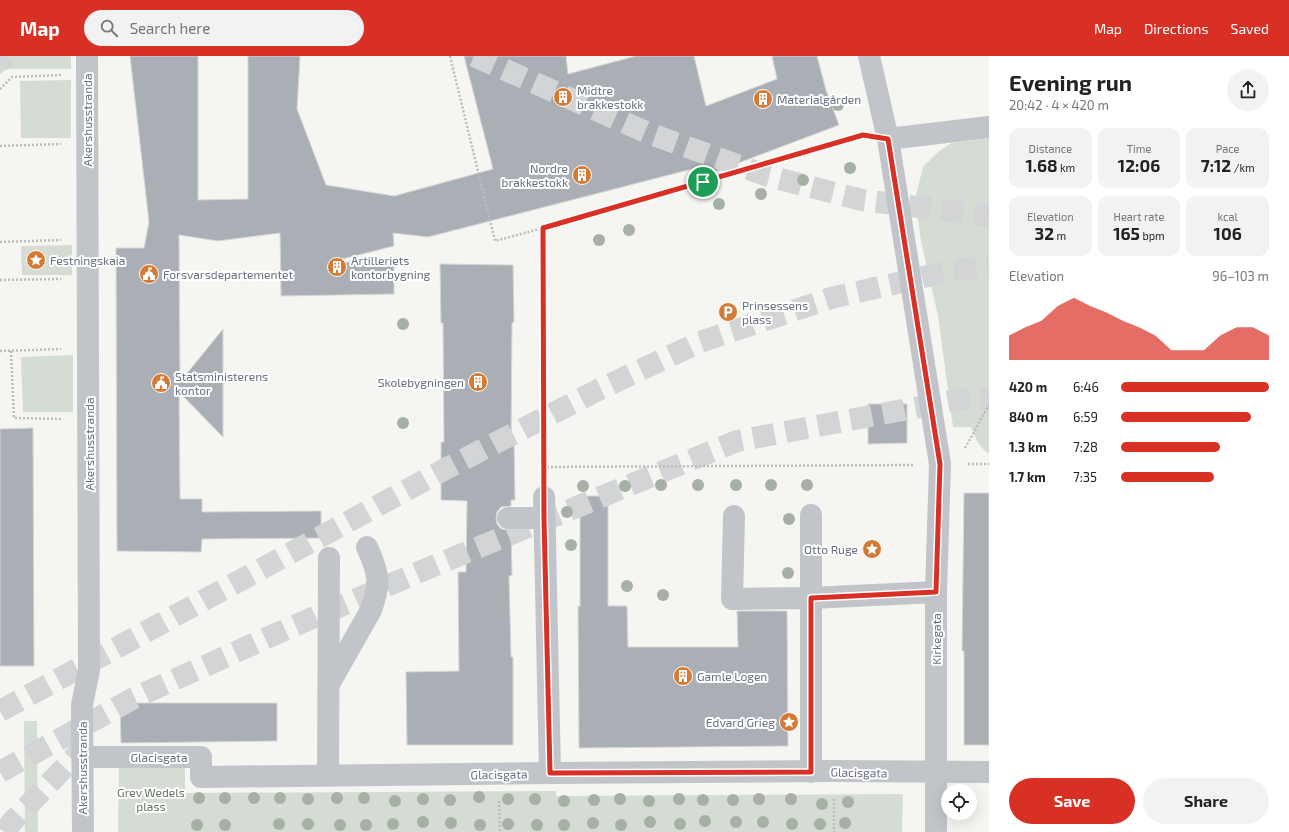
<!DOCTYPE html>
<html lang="en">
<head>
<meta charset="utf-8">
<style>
	body { margin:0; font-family:"Exo 2",sans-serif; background:#f2f2f2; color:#222; height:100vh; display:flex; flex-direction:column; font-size:15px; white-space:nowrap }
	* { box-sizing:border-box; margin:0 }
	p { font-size:13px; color:#767676 }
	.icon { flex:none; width:22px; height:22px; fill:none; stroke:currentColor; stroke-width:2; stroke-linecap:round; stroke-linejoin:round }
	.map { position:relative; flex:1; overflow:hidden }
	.details { display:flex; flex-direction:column; background:#fff; width:300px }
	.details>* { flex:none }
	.tools { position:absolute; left:941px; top:728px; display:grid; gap:8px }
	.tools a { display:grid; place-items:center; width:36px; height:36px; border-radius:50%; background:#fff; box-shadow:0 4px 16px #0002; font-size:20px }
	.pin { position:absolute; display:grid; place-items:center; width:34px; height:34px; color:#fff; margin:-17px; border:2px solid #fff; border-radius:50%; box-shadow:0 1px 4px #0007 }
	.round { display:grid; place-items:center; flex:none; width:42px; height:42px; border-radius:21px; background:#f2f2f2 }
	.overview { display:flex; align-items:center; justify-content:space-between; height:68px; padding:0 20px }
	h1 { font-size:22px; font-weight:700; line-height:30px }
	.figures { display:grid; grid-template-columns:repeat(3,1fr); gap:6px; height:68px; padding:4px 20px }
	.figures div { display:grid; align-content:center; border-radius:10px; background:#f2f2f2; text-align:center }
	.figures b { font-size:17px; font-weight:700 }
	.figures small { font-size:11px; font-weight:400 }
	.figures p { font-size:11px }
	.chart { height:112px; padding:8px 20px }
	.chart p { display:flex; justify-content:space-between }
	.chart svg { width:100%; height:72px; margin-top:4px; fill:#d93025; opacity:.7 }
	.action { display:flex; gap:8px; margin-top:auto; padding:8px 20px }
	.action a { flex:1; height:46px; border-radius:24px; background:#d93025; color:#fff; font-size:16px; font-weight:700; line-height:46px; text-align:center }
	.action a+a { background:#f2f2f2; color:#222 }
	ul { padding:0 20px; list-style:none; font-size:13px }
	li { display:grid; grid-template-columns:64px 48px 1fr; align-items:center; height:30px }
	li i { height:10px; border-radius:5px; background:#d93025 }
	header { display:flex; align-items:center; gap:24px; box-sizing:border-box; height:56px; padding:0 20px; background:#d93025; color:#fff }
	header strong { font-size:19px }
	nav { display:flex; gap:22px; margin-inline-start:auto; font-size:14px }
	.search { width:280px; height:36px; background:#f2f2f2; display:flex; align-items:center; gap:10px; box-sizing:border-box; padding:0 14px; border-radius:22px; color:#767676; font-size:15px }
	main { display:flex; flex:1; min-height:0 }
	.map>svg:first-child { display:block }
	.green { fill:#d5dcd4 }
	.building { fill:#aaafb6; stroke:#d6d7d5 }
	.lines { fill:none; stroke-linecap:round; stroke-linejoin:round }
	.highway-tunnel { stroke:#d2d4d6; stroke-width:22; stroke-dasharray:22 11; stroke-linecap:butt }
	.path { stroke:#bbbcbf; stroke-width:2.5; stroke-dasharray:2 2; stroke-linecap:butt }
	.minor { stroke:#c1c4c8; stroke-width:22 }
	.tree { fill:#a6b0a5 }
	.route-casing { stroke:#fff; stroke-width:8 }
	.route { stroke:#d93025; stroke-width:5 }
	.labels { text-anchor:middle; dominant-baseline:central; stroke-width:4; stroke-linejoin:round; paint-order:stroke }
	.poi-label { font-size:12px; fill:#677081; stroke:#fff; text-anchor:start }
	.street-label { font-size:12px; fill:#677081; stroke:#fff }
	.park-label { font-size:12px; fill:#657866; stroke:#fff }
</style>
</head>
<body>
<header>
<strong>Map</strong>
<div class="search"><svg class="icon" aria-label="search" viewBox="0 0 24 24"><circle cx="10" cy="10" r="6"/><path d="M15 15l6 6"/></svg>Search here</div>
<nav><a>Map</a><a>Directions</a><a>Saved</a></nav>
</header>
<main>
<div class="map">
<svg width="989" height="776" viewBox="0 0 989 776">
	<rect width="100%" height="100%" fill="#f5f5f2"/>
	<path class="green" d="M0,0H71V13H7L0,18Z
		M71,24V82H21L20,25Z
		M989,82V397H987L978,387L971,371H953L938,260L921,185L915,143L923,111L938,96L951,87Z
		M72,189V219H22L21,190Z
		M73,299V356H23L21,301Z
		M24,665H37L38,776H25Z
		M185,709V737L556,735V740L903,738L902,776H118L119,710Z"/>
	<path class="building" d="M130,0H198V144L248,143V0H300L297,53L326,129L394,140L493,113L464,0H566L568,18L636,0H694L706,50L777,23L772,0H817L826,34L839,69L704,120L700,111L428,181L393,177L394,190L342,203V206L394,207V238L281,240L280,177L218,185L179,179L180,326L223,273V381L179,336L180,443H202V456L321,455V482L202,483L201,496L117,495L116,192H144L149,166Z
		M440,208L513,209L514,266L512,267L511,386H514L515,444H511V450L501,451L497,456L496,462L497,468L501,473L511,474L512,519L509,520L511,601H513V689H407L406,616L459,615L458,516H466L467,445L441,444V386H444L443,267H441Z
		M868,348H907V387L868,388Z
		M33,372L34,610H0V373Z
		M964,437H989V689H964V595H962Z
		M580,440H608V550H627L628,591H738L737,555H787L788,690L579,692L578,550L580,551Z
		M120,647H277V685L121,687Z"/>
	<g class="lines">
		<path class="highway-tunnel" d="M474,0L648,77L768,120L862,144L989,160
			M0,6L6,0
			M0,655L449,411L598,334L700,286L831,242L950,215L989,210
			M0,716L134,642L289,572L438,508L737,385L962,343L989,342
			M5,776L11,767L93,682"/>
		<path class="path" d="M450,0L495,185L543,172L860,80
			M0,33L12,21L61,19
			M0,90L61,88
			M543,172L544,411
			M0,186L61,184
			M0,224L61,223
			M0,295L61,293
			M11,295L14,362L62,363
			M965,392L989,349
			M968,408H989
			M544,416V411L913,409
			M834,743V776
			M499,745L500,776"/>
		<path class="minor" d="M869,0L888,83L940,408L936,536V776
			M888,83L989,71
			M544,441L550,717
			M734,460L732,543L811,542L936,536
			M508,462H544
			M329,628L371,554C381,526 379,518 367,491
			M82,701H201V721L550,717L833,715L989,716
			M811,716V459
			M328,720L329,502
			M83,776L82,649L89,614L87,0"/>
	</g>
	<g class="tree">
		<circle cx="838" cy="49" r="6"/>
		<circle cx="850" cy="112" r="6"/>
		<circle cx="803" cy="124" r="6"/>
		<circle cx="761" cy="138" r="6"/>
		<circle cx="719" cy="148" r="6"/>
		<circle cx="629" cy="174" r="6"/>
		<circle cx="599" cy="184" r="6"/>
		<circle cx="403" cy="268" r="6"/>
		<circle cx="403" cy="367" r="6"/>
		<circle cx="661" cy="429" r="6"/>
		<circle cx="698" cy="429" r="6"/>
		<circle cx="736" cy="429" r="6"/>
		<circle cx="771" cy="429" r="6"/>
		<circle cx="807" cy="429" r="6"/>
		<circle cx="583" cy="430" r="6"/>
		<circle cx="625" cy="430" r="6"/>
		<circle cx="567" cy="456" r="6"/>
		<circle cx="789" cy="463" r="6"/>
		<circle cx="571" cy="489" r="6"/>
		<circle cx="788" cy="517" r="6"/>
		<circle cx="627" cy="530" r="6"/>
		<circle cx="663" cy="539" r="6"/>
		<circle cx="479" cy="741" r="6"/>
		<circle cx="199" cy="742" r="6"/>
		<circle cx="225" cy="742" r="6"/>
		<circle cx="254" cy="742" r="6"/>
		<circle cx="280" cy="742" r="6"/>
		<circle cx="337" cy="742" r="6"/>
		<circle cx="364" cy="742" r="6"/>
		<circle cx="308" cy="743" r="6"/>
		<circle cx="423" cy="743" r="6"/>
		<circle cx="508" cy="743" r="6"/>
		<circle cx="535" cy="743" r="6"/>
		<circle cx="620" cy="743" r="6"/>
		<circle cx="679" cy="743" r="6"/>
		<circle cx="759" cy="743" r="6"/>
		<circle cx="791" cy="743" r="6"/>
		<circle cx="450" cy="744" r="6"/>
		<circle cx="594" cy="744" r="6"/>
		<circle cx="703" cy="744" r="6"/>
		<circle cx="733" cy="744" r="6"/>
		<circle cx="395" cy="745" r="6"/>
		<circle cx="564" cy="745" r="6"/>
		<circle cx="649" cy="745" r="6"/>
		<circle cx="848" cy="746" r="6"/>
		<circle cx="822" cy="748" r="6"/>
		<circle cx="705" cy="765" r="6"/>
		<circle cx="423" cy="766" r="6"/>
		<circle cx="650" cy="766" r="6"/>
		<circle cx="736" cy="766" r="6"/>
		<circle cx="763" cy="766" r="6"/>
		<circle cx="451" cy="767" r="6"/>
		<circle cx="593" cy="767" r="6"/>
		<circle cx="845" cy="767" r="6"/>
		<circle cx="279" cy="768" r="6"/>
		<circle cx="308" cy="768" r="6"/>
		<circle cx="393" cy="768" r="6"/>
		<circle cx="508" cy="768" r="6"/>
		<circle cx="680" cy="768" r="6"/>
		<circle cx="792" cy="768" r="6"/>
		<circle cx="820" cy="768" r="6"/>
		<circle cx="197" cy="769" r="6"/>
		<circle cx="225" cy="769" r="6"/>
		<circle cx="340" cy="769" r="6"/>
		<circle cx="366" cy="769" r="6"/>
		<circle cx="480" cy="769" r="6"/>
		<circle cx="537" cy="769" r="6"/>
		<circle cx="564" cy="769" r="6"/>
		<circle cx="621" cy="769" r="6"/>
	</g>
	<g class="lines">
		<defs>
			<path id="route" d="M863,79L888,83L940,408L936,536L811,542V716L550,717L544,462L543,172Z"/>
		</defs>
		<use href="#route" class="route-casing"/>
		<use href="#route" class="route"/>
	</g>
	<defs>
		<symbol id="building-disc" viewBox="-11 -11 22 22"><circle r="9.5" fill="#d37b35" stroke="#fff"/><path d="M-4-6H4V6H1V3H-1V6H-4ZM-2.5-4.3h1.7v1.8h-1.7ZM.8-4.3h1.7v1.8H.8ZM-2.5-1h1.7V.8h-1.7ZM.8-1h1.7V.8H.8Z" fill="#fff"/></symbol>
		<symbol id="sight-disc" viewBox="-11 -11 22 22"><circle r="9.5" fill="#d37b35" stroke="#fff"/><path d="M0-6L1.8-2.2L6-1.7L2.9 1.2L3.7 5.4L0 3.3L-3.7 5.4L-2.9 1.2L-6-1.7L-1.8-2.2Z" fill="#fff"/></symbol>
		<symbol id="civic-disc" viewBox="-11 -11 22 22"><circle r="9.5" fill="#d37b35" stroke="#fff"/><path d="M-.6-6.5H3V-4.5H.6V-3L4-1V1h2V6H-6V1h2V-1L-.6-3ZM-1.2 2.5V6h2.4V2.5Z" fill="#fff"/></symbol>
		<symbol id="parking-disc" viewBox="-11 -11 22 22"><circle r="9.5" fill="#d37b35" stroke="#fff"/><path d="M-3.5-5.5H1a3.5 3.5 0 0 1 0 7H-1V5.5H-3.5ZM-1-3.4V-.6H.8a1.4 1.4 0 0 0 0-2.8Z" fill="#fff"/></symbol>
	</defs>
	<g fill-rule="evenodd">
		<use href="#building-disc" x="552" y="30" width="22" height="22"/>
		<use href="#building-disc" x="752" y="32" width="22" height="22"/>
		<use href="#building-disc" x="571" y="108" width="22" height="22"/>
		<use href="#sight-disc" x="25" y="193" width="22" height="22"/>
		<use href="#building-disc" x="326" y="200" width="22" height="22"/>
		<use href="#civic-disc" x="138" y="207" width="22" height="22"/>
		<use href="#parking-disc" x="717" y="245" width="22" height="22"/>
		<use href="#building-disc" x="467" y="315" width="22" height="22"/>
		<use href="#civic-disc" x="150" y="316" width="22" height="22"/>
		<use href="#sight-disc" x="861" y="482" width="22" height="22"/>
		<use href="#building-disc" x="672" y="609" width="22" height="22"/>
		<use href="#sight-disc" x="778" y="655" width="22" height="22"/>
	</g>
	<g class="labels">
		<g class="poi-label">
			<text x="577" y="34">Midtre<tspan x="577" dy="14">brakkestokk</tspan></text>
			<text x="777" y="43">Materialgården</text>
			<text x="568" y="112" text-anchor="end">Nordre<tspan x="568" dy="14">brakkestokk</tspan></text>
			<text x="50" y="204">Festningskaia</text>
			<text x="351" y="204">Artilleriets<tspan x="351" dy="14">kontorbygning</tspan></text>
			<text x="163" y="218">Forsvarsdepartementet</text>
			<text x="742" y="249">Prinsessens<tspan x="742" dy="14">plass</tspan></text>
			<text x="175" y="320">Statsministerens<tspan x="175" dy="14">kontor</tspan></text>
			<text x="464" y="326" text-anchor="end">Skolebygningen</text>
			<text x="858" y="493" text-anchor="end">Otto Ruge</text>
			<text x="697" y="620">Gamle Logen</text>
			<text x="775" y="666" text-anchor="end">Edvard Grieg</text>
		</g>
		<g class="street-label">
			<text transform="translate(87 64) rotate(-90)">Akershusstranda</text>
			<text transform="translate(89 388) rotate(-90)">Akershusstranda</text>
			<text transform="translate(936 583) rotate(-90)">Kirkegata</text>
			<text x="159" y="701">Glacisgata</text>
			<text transform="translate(82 712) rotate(-90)">Akershusstranda</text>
			<text transform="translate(859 716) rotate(1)">Glacisgata</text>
			<text transform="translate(499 718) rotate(-1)">Glacisgata</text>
		</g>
		<g class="park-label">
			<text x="151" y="736">Grev Wedels<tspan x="151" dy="14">plass</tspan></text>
		</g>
	</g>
</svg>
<div class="tools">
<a><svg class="icon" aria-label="locate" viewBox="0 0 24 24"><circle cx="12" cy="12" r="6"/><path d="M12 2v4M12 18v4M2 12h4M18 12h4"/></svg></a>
</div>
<div class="pin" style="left:703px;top:126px;background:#1e9e55"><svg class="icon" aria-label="arrive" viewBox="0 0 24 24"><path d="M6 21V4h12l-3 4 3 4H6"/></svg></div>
</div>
<section class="details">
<div class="overview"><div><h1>Evening run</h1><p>20:42 · 4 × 420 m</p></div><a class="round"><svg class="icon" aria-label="share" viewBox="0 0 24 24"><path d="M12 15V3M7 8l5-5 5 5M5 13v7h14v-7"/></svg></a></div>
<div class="figures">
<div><p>Distance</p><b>1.68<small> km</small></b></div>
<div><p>Time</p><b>12:06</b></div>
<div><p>Pace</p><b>7:12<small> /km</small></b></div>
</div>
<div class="figures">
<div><p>Elevation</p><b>32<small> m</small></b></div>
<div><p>Heart rate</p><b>165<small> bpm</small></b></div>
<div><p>kcal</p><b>106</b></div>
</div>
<div class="chart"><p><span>Elevation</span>96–103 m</p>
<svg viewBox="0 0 160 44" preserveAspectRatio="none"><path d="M0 44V29L10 24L20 20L30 11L40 6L50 11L60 15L70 20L80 24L90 29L100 38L110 38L120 38L130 29L140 24L150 24L160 29V44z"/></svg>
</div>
<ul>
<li><b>420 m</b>6:46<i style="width:100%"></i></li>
<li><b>840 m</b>6:59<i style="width:88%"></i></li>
<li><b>1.3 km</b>7:28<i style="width:67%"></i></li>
<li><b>1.7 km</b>7:35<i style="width:63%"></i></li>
</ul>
<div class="action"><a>Save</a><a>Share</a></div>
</section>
</main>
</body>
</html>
